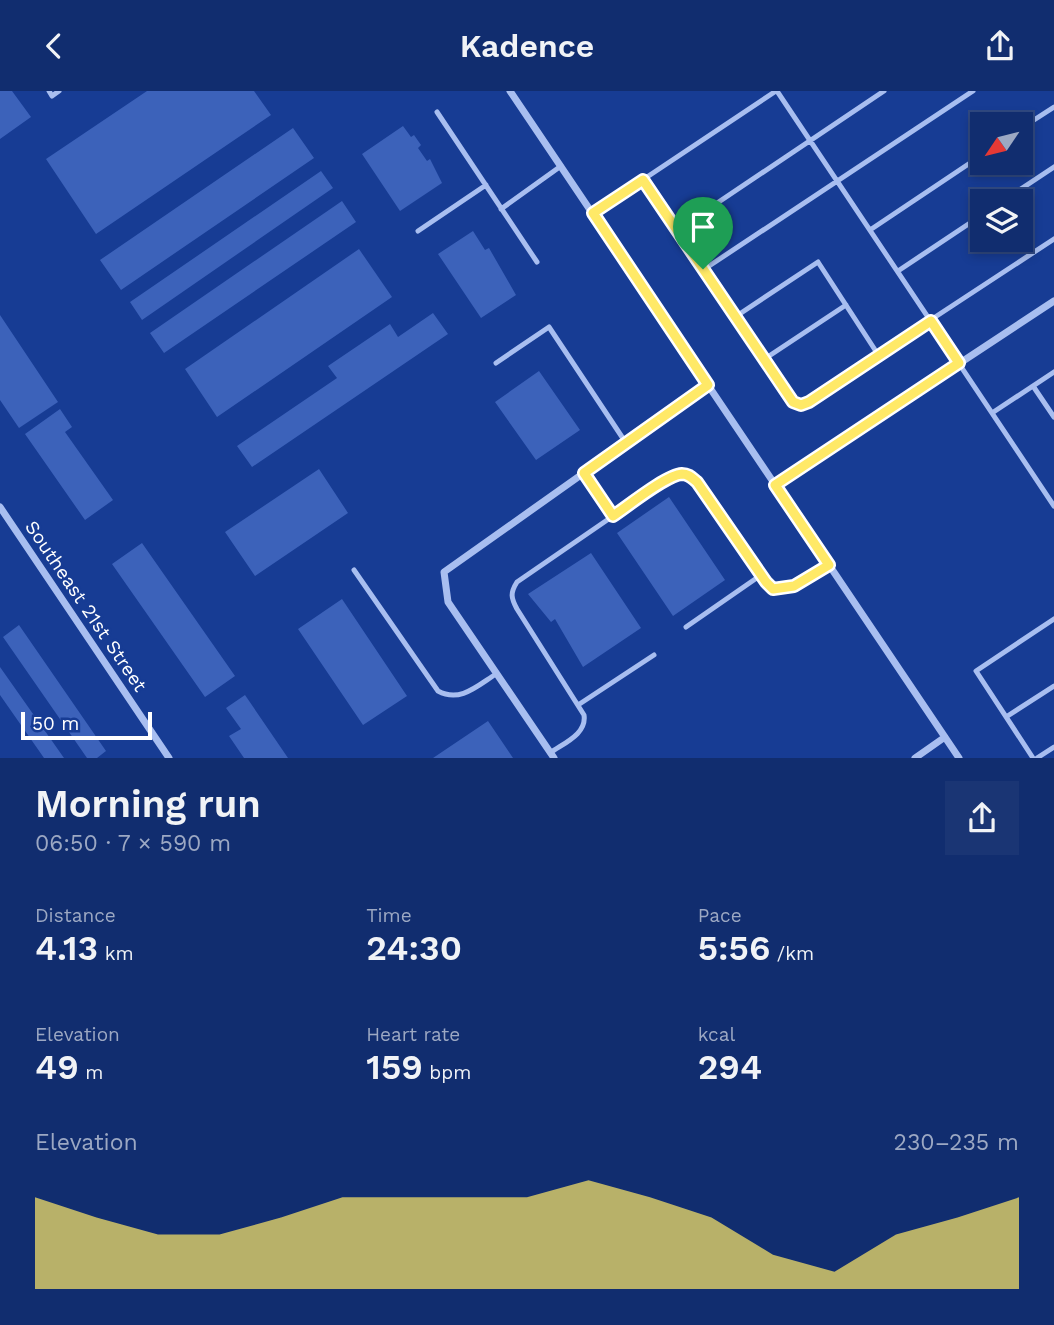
<!DOCTYPE html>
<html lang="en">
<head>
<meta charset="utf-8">
<style>
	body { margin:0; font-family:"Work Sans",sans-serif; background:#1a3574; color:#f1f3f6; height:100vh; display:flex; flex-direction:column; font-size:26px; white-space:nowrap }
	* { box-sizing:border-box; margin:0 }
	p { font-size:23px; color:#9ca8c3 }
	.icon { flex:none; width:38px; height:38px; fill:none; stroke:currentColor; stroke-width:2; stroke-linecap:round; stroke-linejoin:round }
	.map { position:relative; height:667px; overflow:hidden }
	.details { display:flex; flex-direction:column; background:#112d6f; flex:1 }
	.details>* { flex:none }
	.needle { width:46px; rotate:235deg }
	.buttons { position:absolute; left:970px; top:21px; display:grid; gap:14px }
	.buttons a { display:grid; place-items:center; width:63px; height:63px; border-radius:0px; background:#112d6f; box-shadow:0 4px 10px #0003,0 0 0 2px #304982; font-size:35px }
	.scale { position:absolute; left:21px; bottom:18px; width:131px; box-sizing:border-box; padding-left:7px; border:4px solid #fff; border-top:0; font-size:19px; line-height:24px; white-space:nowrap; color:#fff; -webkit-text-stroke:5px #173c94; paint-order:stroke }
	.pin { position:absolute; display:grid; place-items:center; width:60px; height:60px; color:#fff; margin:-72px -30px; border-radius:50% 50% 50% 0; rotate:-45deg; box-shadow:0 0 7px #0007 }
	.pin .icon { rotate:45deg }
	.round { display:grid; place-items:center; flex:none; width:74px; height:74px; border-radius:0px; background:#1a3574 }
	.headline { display:flex; align-items:center; justify-content:space-between; height:119px; padding:0 35px }
	h1 { font-size:38px; font-weight:600; line-height:52px }
	.metrics { display:grid; grid-template-columns:repeat(3,1fr); gap:10px; height:119px; padding:7px 35px }
	.metrics div { display:grid; align-content:center }
	.metrics b { font-size:35px; font-weight:600 }
	.metrics small { font-size:19px; font-weight:400 }
	.metrics p { font-size:19px }
	.chart { height:196px; padding:14px 35px }
	.chart p { display:flex; justify-content:space-between }
	.chart svg { width:100%; height:126px; margin-top:7px; fill:#ffe967; opacity:.7 }
	header { display:flex; justify-content:space-between; align-items:center; height:91px; padding:0 35px; background:#112d6f; font-size:32px; font-weight:600 }
	.map>svg:first-child { display:block }
	.building { fill:#3c62ba }
	.lines { fill:none; stroke-linecap:round; stroke-linejoin:round }
	.service { stroke:#a8bef0; stroke-width:5 }
	.minor { stroke:#a8bef0; stroke-width:7 }
	.route-casing { stroke:#fff; stroke-width:14 }
	.route { stroke:#ffe967; stroke-width:9 }
	.labels { text-anchor:middle; dominant-baseline:central; stroke-width:5; stroke-linejoin:round; paint-order:stroke }
	.street-label { font-size:19px; fill:#fff; stroke:#173c94 }
</style>
</head>
<body>
<header><svg class="icon" aria-label="back" viewBox="0 0 24 24"><path d="M15 5l-7 7 7 7"/></svg>Kadence<svg class="icon" aria-label="share" viewBox="0 0 24 24"><path d="M12 15V3M7 8l5-5 5 5M5 13v7h14v-7"/></svg></header>
<div class="map">
<svg width="1054" height="667" viewBox="0 0 1054 667">
	<rect width="100%" height="100%" fill="#173c94"/>
	<path class="building" d="M0,0H12L31,26L0,48Z
		M147,0H254L271,24L96,143L46,68Z
		M403,35L411,46L414,44L421,54L418,57L427,70L430,68L442,92L400,120L362,63Z
		M293,37L314,67L121,199L100,169Z
		M321,80L333,97L142,229L130,211Z
		M342,110L356,131L164,262L150,242Z
		M473,140L485,159L489,157L516,204L481,227L438,163Z
		M359,158L392,206L217,326L185,278Z
		M433,222L448,243L252,376L237,355L337,287L328,275L390,233L398,246Z
		M0,224L58,311L19,337L0,309Z
		M539,280L580,339L536,369L495,311Z
		M60,318L72,336L65,341L113,409L85,429L25,343Z
		M319,378L348,422L255,485L225,441Z
		M669,406L725,489L673,525L617,442Z
		M142,452L235,585L205,606L112,473Z
		M591,462L641,537L583,576L555,528L551,531L528,503Z
		M342,508L407,605L363,634L298,538Z
		M19,534L106,660L97,667H87L3,546Z
		M0,576L64,667H44L0,604Z
		M245,604L288,667H244L229,645L241,638L226,617Z
		M488,630L513,667H433Z"/>
	<g class="lines">
		<path class="service" d="M49,0L52,5L59,0
			M777,0L1054,415
			M437,21L537,171
			M1020,38L1054,16
			M643,89L786,304L801,314L1054,148
			M1003,110L1054,76
			M501,118L561,75
			M593,122L776,0
			M677,139L884,0
			M870,139L982,64
			M418,140L486,94
			M703,179L973,0
			M898,180L982,124
			M735,226L818,171L879,265
			M763,269L846,214
			M496,272L549,236L626,352
			M1033,295L1054,326
			M992,322L1054,281
			M613,425C628,415 666,384 682,383C689,383 692,387 697,391L773,498L794,495L829,474
			M354,479L438,600C460,612 477,595 496,583
			M686,536L761,484
			M578,614L654,564
			M1006,626L1054,595
			M550,662C564,652 587,643 584,624L517,518C511,507 510,502 517,491L613,425L584,382
			M1033,667L976,580L1054,528
			M1037,667L1054,656"/>
		<path class="minor" d="M510,0L959,667
			M775,394L1054,210
			M0,416L169,667
			M554,667L448,511L444,481L708,294
			M915,667L945,646"/>
	</g>
	<g class="lines">
		<defs>
			<path id="route" d="M643,89L793,311L801,314L809,311L931,230L959,272L775,394L829,474L794,495L773,498L766,491L697,391C692,387 689,383 682,383C666,384 628,415 613,425L584,382L708,294L593,122Z"/>
		</defs>
		<use href="#route" class="route-casing"/>
		<use href="#route" class="route"/>
	</g>
	<g class="labels">
		<g class="street-label">
			<text transform="translate(86 515) rotate(56)">Southeast 21st Street</text>
		</g>
	</g>
</svg>
<div class="buttons">
<a><svg class="needle" viewBox="-14 -14 28 28"><path d="M0-13l5 13h-10z" fill="#e53935"/><path d="M0 13l5-13h-10z" fill="#9ca8c3"/></svg></a>
<a><svg class="icon" aria-label="layers" viewBox="0 0 24 24"><path d="M12 4l9 5-9 5-9-5zM3 14l9 5 9-5"/></svg></a>
</div>
<div class="scale">50 m</div>
<div class="pin" style="left:703px;top:178px;background:#1e9e55"><svg class="icon" aria-label="arrive" viewBox="0 0 24 24"><path d="M6 21V4h12l-3 4 3 4H6"/></svg></div>
</div>
<section class="details">
<div class="headline"><div><h1>Morning run</h1><p>06:50 · 7 × 590 m</p></div><a class="round"><svg class="icon" aria-label="share" viewBox="0 0 24 24"><path d="M12 15V3M7 8l5-5 5 5M5 13v7h14v-7"/></svg></a></div>
<div class="metrics">
<div><p>Distance</p><b>4.13<small> km</small></b></div>
<div><p>Time</p><b>24:30</b></div>
<div><p>Pace</p><b>5:56<small> /km</small></b></div>
</div>
<div class="metrics">
<div><p>Elevation</p><b>49<small> m</small></b></div>
<div><p>Heart rate</p><b>159<small> bpm</small></b></div>
<div><p>kcal</p><b>294</b></div>
</div>
<div class="chart"><p><span>Elevation</span>230–235 m</p>
<svg viewBox="0 0 160 44" preserveAspectRatio="none"><path d="M0 44V12L10 19L20 25L30 25L40 19L50 12L60 12L70 12L80 12L90 6L100 12L110 19L120 32L130 38L140 25L150 19L160 12V44z"/></svg>
</div>
</section>
</body>
</html>
